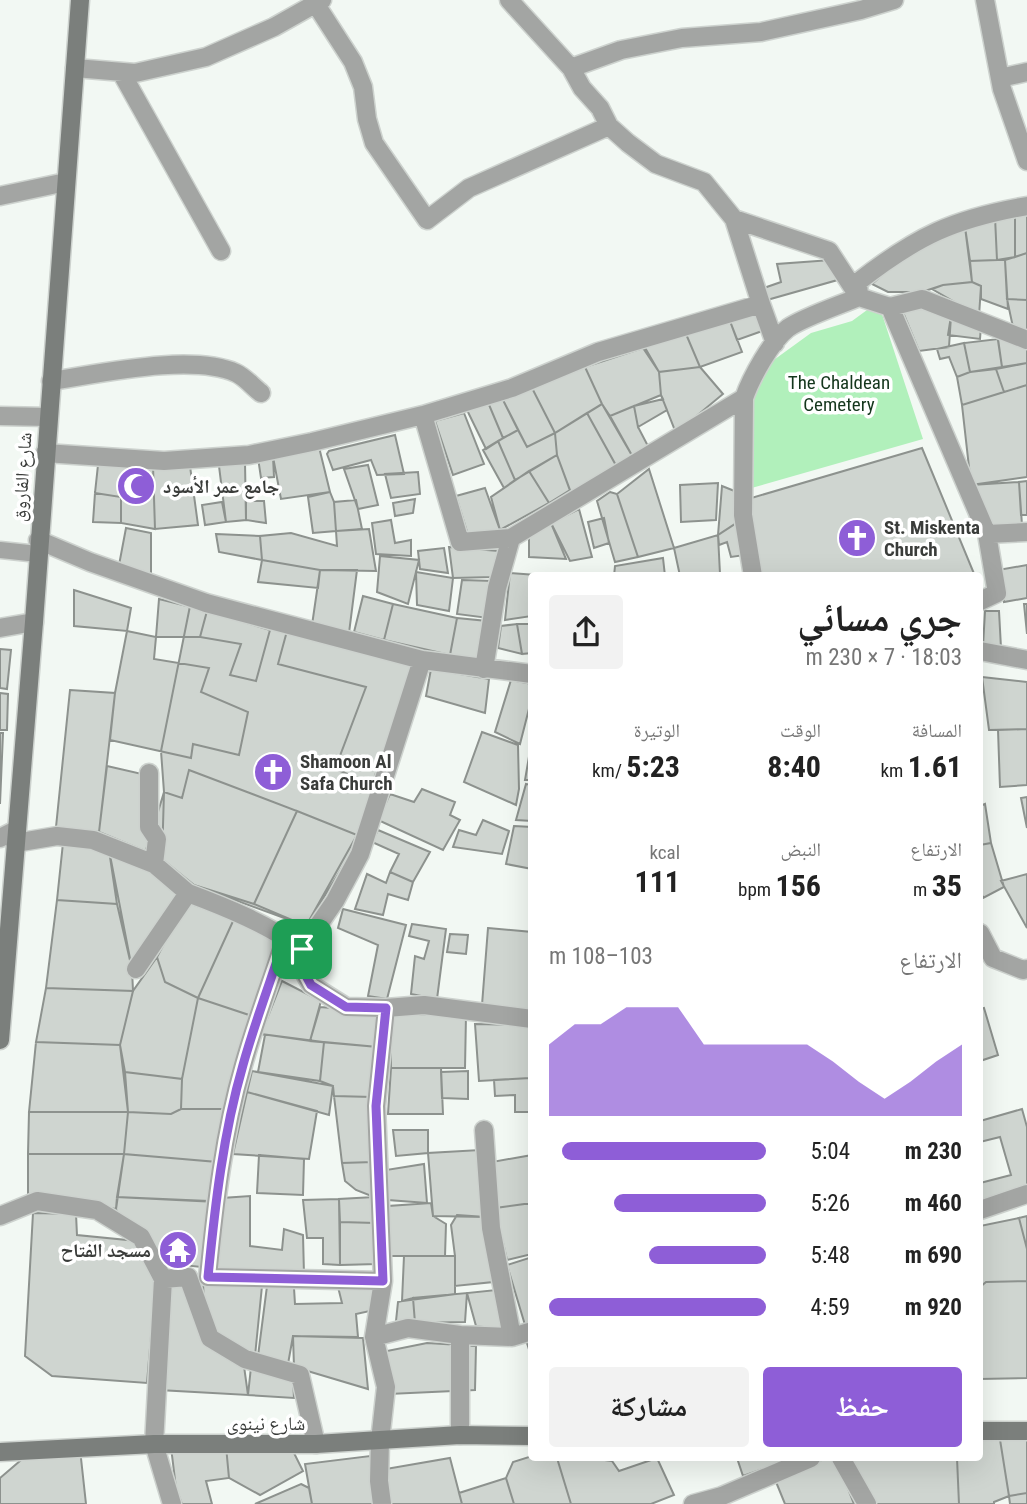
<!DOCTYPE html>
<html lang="ar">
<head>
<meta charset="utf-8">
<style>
	body { margin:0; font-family:"Roboto Condensed","Noto Naskh Arabic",sans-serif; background:#f2f2f2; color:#222; direction:rtl; height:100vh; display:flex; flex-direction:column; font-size:26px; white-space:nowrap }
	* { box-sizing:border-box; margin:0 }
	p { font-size:23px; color:#767676 }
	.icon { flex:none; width:38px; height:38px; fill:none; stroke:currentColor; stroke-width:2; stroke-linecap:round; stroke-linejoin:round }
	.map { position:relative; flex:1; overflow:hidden; direction:ltr }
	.drawer { position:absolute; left:528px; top:572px; width:455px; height:889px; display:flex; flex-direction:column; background:#fff; border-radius:7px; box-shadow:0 7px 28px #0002; direction:rtl }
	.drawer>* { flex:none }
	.pin { position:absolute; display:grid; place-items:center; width:60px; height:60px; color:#fff; margin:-30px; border-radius:14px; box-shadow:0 4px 10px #0006 }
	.round { display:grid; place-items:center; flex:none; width:74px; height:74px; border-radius:7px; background:#f2f2f2 }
	.head { display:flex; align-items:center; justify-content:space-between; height:119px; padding:0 21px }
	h1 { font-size:38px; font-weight:700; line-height:52px }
	.stats { display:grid; grid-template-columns:repeat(3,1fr); gap:10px; height:119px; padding:7px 21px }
	.stats div { display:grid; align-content:center }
	.stats b { font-size:30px; font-weight:700 }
	.stats small { font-size:19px; font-weight:400 }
	.stats p { font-size:19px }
	.chart { height:196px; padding:14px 21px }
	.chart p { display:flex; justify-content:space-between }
	.chart svg { width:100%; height:126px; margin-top:7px; fill:#8e5ed7; opacity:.7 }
	.primary-button { display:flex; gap:14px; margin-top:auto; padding:14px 21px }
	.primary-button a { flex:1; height:80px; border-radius:7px; background:#8e5ed7; color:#fff; font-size:28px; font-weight:700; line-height:80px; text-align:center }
	.primary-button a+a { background:#f2f2f2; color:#222 }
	ul { padding:0 21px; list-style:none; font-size:23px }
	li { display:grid; grid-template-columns:112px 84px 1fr; align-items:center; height:52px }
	li i { height:18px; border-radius:9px; background:#8e5ed7 }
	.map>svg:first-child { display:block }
	.green { fill:#b1f0bb }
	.building { fill:#cfd5d0; stroke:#8d928e; stroke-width:2 }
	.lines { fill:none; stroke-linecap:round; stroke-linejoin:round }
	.service-casing { stroke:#cdd2ce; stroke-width:19 }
	.minor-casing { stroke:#cdd2ce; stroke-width:21 }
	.secondary-casing { stroke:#cdd2ce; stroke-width:21 }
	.service { stroke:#a3a5a3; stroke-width:16 }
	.minor { stroke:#a3a5a3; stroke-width:18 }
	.secondary { stroke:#7b7f7c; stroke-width:18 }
	.route-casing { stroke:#fff; stroke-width:14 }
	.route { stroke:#8e5ed7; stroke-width:9 }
	.labels { text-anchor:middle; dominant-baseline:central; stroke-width:7; stroke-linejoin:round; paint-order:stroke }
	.park-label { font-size:19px; fill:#14361c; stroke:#fff }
	.street-label { font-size:19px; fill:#3a3c3a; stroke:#fff }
	.poi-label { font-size:19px; font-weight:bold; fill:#3a3c3a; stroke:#fff; text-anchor:start }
</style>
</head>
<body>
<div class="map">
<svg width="1027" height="1504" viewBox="0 0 1027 1504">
	<rect width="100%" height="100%" fill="#f2f8f3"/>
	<path class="green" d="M878,302L923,439L748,489V410L771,362L811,333L852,321Z"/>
	<path class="building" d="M1015,215L1027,216V253L1015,257Z
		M1015,215V257L997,260L995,217Z
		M995,217L997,260L970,261L965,227Z
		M965,227L972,282L943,285L922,292H888L872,284L906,253Z
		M1027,253V300L1007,299L1005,260Z
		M831,260L841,279L767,300L761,289L781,282L777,264Z
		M997,260H1005L1008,309L981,299V286L972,282L970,261Z
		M972,282L981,286L979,316L932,289L943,285Z
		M1007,299L1027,300V336L1014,332Z
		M921,305L951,316L949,347L919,351L902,310Z
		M759,310L765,330L737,340L730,321Z
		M951,316L981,326L980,339L948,335Z
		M730,321L742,352L700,367L686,334Z
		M686,334L700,367L659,372L644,346Z
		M997,334L1027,343V363L1002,367Z
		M998,339L1002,367L970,372L964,343Z
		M964,343L970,372L957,377L949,357L940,359L937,349Z
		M643,348L659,372L661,395L610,416L602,404L585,367Z
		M1027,363V385L1004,392L996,369Z
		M585,367L602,404L555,433L532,388Z
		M700,367L723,394L676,433L661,395L659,372Z
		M996,369L1004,392L962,405L957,377L970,372Z
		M1027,385V477L971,485L962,405Z
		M532,388L555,433L527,447L503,400Z
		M661,395L667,410L638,427L634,406L663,399Z
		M487,400H503L518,430L503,438Z
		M487,400L503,438L486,449L466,408Z
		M602,404L634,459L618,469L587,413Z
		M634,406L638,427L649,448L634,459L610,416Z
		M464,413L484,464L453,475L435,421Z
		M587,413L618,469L572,496L557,455L555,433Z
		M518,430L527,447L555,433L557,455L515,480L498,441Z
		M395,435L404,474L377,475L371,460L333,470L327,454L329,451Z
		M498,441L515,480L504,488L483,450Z
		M319,447L330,492L281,499L273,457Z
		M922,448L975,576H761L748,499Z
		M557,455L570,490L549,503L529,471Z
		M273,457L274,477L261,478L258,458Z
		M245,462L246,520L226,522L219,466Z
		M98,465L153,466L155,529L121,523V497L95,493Z
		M368,465L378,505L358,509L344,469Z
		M153,466H190L198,525L155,529Z
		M649,469L674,548L638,557L617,494Z
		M529,471L549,503L500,530L491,497Z
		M418,472L420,494L391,498L385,474Z
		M1027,481V515H1021L1019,482Z
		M1019,482L1022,525L992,528L971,485Z
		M718,483L716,520L681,522L680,485Z
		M722,486L737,492L738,522L718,535Z
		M485,488L500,530L468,535L456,496Z
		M330,492L334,502L336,531L313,533L308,497Z
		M610,492L617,494L638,557L615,562L597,501Z
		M95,493L121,497V523L93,522Z
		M415,499L413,513L395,516L393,503Z
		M356,500L362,529L336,531L334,502Z
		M246,501H264L266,523L246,520Z
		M222,502L226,522L205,525L202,505Z
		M579,509L592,557L570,561L551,523Z
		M604,518L609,543L594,548L588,522Z
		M391,520L395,543L411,540V556L376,554L372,523Z
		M738,522L745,555L731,557L727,542L719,545L718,535Z
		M551,523L566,559L529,557V536Z
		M126,528L151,533V576L119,565Z
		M369,529L376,571L320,570L262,560L260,536L291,533L337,546L336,531Z
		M216,534L260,536L262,560L219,552Z
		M718,535L720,574L680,576L674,548Z
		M449,547L499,551L494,577L453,578Z
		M444,548L448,573L420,569L418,551Z
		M380,556L419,560L408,604L377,592Z
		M663,558L665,576H614L615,566Z
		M262,560L320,570L318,588L258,582Z
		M1027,565V598L1004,602L998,570Z
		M320,570H357L349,633L312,625Z
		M416,572L453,578L449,611L417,605Z
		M510,573L550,576H532V616L505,620Z
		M462,580L494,581L488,618L457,614Z
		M74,590L131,608L127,631L74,626Z
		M363,596L393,604L384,640L354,632Z
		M159,599L207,611L200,637H156Z
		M393,604L457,618L450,655L384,640Z
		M1024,604H1027V634Z
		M190,606L414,666L370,823L306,926L194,885L162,859L164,792L161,751Z
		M207,611L270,630L256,681L230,675L241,644L200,637Z
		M985,611H999L1001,648L983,646Z
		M457,618L487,621L478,664L450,655Z
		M517,624H532V653L522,654Z
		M517,624L522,654L498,648L501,626Z
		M127,631L156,637L154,659L209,668L201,692L248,712L239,755L193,744L191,758L110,740L115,693Z
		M287,631L414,666L372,784L335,769L366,687L278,664Z
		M0,649L11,650L7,689L0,688Z
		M431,669L489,679L485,713L426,696Z
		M982,677L1027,682V729L989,730Z
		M511,680L532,684V697L520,744L495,732Z
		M70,690L115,693L99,832L56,827Z
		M0,693L8,694L7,730H0Z
		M1027,729V785L1000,787L998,730Z
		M482,732L518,745L519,789L516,805L464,782Z
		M0,733H3L0,804Z
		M532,739V780H525Z
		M107,766L142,774L150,841L145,851L99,832Z
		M189,770L297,811L254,904L194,885L162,859L155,822L164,792L182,798Z
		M526,784L532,785V821L516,820Z
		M422,789L455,802L450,815L460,820L443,850L378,820L390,794L414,802Z
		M1027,797V828L1021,798Z
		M985,804L991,843L980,845V806Z
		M297,811L357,835L306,926L254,904Z
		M483,820L509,831L502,854L453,847L459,830L476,835Z
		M514,826L532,827V869L506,864Z
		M378,830L430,852L413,882L390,872L399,854L372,842Z
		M63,843L109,850L117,904L57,900Z
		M991,843L1004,887L983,898L980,888V845Z
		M109,850L152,871L180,893L132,969Z
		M390,872L413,882L408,900L388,894L383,915L355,909L367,874L386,883Z
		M1027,874V928L1001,881Z
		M57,900L117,904L132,969L133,991L46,988Z
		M186,902L234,919L198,998L165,982L157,957Z
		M343,909L406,925L387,999L368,996L378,945L338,928Z
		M234,919L280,941L252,1016L198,998Z
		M412,924L446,929L437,999L411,994L415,956L424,959L429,941L409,936Z
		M488,928L532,932V1012L482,1005Z
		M450,934L468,935L466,954L447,952Z
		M157,957L165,982L198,998L182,1079L125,1072L120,1045L133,991Z
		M282,981L321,1001L310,1041L261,1034Z
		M46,988L133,991L120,1045L36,1042Z
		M198,998L252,1016L227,1109H181L182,1079Z
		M320,1007L380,1012L377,1047L310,1041Z
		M984,1008L998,1055L980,1061V1009Z
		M390,1014L466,1015L465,1068H391Z
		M475,1024L529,1025L530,1078L479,1081Z
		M529,1025L532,1026V1112H515V1095L495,1096L494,1080L530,1078Z
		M261,1034L324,1042L320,1081L258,1072L265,1035Z
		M36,1042L120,1045L128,1112H29Z
		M324,1042L377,1047L372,1097L334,1096L333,1086L320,1081Z
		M391,1068H441L443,1114H388Z
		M252,1071L333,1086L329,1115L247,1092Z
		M468,1071V1099L442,1098L441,1072Z
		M125,1072L182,1079L181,1109L171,1114L128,1112Z
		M247,1092L317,1111L309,1159L233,1154Z
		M334,1096L372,1097L373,1162L342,1163Z
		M181,1109H227L217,1162L124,1154L128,1112L171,1114Z
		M1022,1109L1027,1127V1189L982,1201L980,1183L1011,1175L1000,1137L980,1142V1121Z
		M29,1112H128L124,1154H28Z
		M393,1130H428V1153L396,1156Z
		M480,1150L485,1217L433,1216L428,1153Z
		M28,1154H124L116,1209L28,1196Z
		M124,1154L217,1162L216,1202L117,1197Z
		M259,1155L304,1159L303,1195L257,1193Z
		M532,1155V1203L495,1208L492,1162Z
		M373,1162L374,1197L356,1190L345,1181L342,1163Z
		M424,1164L427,1203L388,1200L386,1170Z
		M250,1196V1246L282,1250L284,1229L303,1235L304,1274L215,1272L222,1198Z
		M117,1197L208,1201L201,1267L165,1263L147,1236L119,1217L116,1209Z
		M374,1197L375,1223L340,1222L339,1199Z
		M339,1199L340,1265L323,1264V1238H307L303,1200Z
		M431,1203L433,1216L446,1224L445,1256H388V1206Z
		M532,1203V1254L507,1260L495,1208Z
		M33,1213L76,1214L77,1235L137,1241L156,1278L147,1383L52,1376L25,1356Z
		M457,1215L485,1217L493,1282L455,1286V1256L451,1225Z
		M1027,1216V1249L1019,1218Z
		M1019,1218L1027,1249V1281L986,1282L980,1287V1226Z
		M340,1222L375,1223L377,1264L340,1265Z
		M404,1256H455V1294L402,1301Z
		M532,1257V1322L525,1325L507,1265Z
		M1027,1281V1378L980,1379V1287L986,1282Z
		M162,1284H183L204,1339L244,1366L248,1395L159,1390Z
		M203,1284L262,1286L255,1356L215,1334L204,1302Z
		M377,1285L370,1311L356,1314L358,1337L293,1336L288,1364L258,1356L267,1286L294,1288L295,1304L342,1303L338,1287Z
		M496,1290L504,1330L476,1326L467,1293Z
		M467,1293L465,1322L415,1323L413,1298Z
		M413,1298L415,1323L396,1321L398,1302Z
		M293,1336L363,1338L368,1389L294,1367Z
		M532,1338V1359L526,1340Z
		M427,1343L476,1346L475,1390L389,1394L382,1352Z
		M251,1367L293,1379L294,1398L248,1395Z
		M1027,1423V1493L1009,1496L998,1427Z
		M980,1426L998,1427L1009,1496L994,1502V1504H959L957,1458H980Z
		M79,1440L86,1504H0V1478L27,1455Z
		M226,1446L229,1478L206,1481L212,1504H182L176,1488L171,1447Z
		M226,1446L291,1447L303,1471L260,1495L229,1478Z
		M370,1456L376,1504H312L305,1464Z
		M532,1456V1458H557L571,1504H514L506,1478L513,1462Z
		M450,1458L462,1504H388L380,1470Z
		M557,1458H590L612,1461L619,1471L657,1458L674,1495L651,1504H571Z
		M737,1458H794L743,1476Z
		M827,1458H836L854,1504H785L774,1477Z
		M846,1458H957L959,1504H872Z
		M506,1478L514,1504H462L459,1493Z
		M301,1484L309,1488L312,1504H255Z
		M1027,1493V1504H1010L1009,1496Z"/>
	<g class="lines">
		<defs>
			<path id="service" d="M0,550L38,554"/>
			<path id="minor" d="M509,0L571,68L582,88L600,108L609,126L628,143L656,164L704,182L734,219L829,251L859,297
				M985,0L1002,89L1027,161
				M315,3L353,62L363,87L367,119L374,143L427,220L469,188L609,126
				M75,68L135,73L206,57L274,27L322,0
				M571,68L621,50L682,38L761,32L861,10L894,0
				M121,72L221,251
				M1000,78L1027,72
				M0,196L66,182
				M734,219L761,304
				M859,297L858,282C917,236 953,219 1027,206
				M890,307L922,299L1027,340
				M51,381C99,374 191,353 236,373C245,377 253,387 261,393
				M744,398L743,515L753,576
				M0,416L48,417
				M45,453L164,461L249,455L312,442L423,415
				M511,538L460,542L423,415L512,388L598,352L761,304L775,343
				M38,540L90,562L206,603L422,660L532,674
				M980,601L997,593L987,534
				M0,628L34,622
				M980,651L1027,660
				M484,669L497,588L511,538L744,398C751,378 771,341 788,328C804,317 840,305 859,297L890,307L987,534L1027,532
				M149,773V827L157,839L154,864
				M0,838L16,830
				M15,843L57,836L93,840L154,864L188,893
				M980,933L993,958L1023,970L1027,969
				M285,937C271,980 255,1022 243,1065C223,1134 215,1206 208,1277L383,1281
				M302,949L335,901L360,854L422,660
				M136,969L188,893C228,908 267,924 302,949L304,972L311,985L346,1007L386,1008L376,1106L383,1281L374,1337
				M386,1008L424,1005L532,1019
				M980,1210L1027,1194
				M0,1216L37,1201L97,1210L141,1237L163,1279L188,1277L210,1338L245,1359L300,1375L316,1444
				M163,1279L154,1444L172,1504
				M460,1335L512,1337L491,1228L484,1130
				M512,1337L532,1331
				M841,1458L867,1504
				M382,1504L379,1481L380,1441L386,1387L374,1337L408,1328L460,1335V1435
				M693,1504L722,1496L811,1458"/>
			<path id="secondary" d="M0,1040L34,622L80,0
				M980,1431H1027
				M0,1452L154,1444H316L460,1435L532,1436"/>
		</defs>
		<use href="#service" class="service-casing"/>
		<use href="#minor" class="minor-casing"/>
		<use href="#secondary" class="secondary-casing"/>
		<use href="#service" class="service"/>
		<use href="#minor" class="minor"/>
		<use href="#secondary" class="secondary"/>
	</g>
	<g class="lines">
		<defs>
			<path id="route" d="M285,937L302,949L304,972L311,985L346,1007L386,1008L376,1106L383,1281L208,1277C215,1206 223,1134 243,1065C255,1022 271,980 285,937Z"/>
		</defs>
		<use href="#route" class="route-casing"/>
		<use href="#route" class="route"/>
	</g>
	<defs>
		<symbol id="mosque-disc" viewBox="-11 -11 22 22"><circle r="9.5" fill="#8e5ed7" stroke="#fff"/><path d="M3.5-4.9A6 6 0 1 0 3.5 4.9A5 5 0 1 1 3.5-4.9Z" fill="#fff"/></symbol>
		<symbol id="church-disc" viewBox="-11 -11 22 22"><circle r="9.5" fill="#8e5ed7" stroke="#fff"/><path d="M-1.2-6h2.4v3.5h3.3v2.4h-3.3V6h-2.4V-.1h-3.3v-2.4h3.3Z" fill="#fff"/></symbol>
		<symbol id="temple-disc" viewBox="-11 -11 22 22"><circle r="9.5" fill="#8e5ed7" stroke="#fff"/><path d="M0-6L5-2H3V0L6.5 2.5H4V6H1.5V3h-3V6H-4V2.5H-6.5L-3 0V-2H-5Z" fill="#fff"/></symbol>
	</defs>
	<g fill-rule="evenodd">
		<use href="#mosque-disc" x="114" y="464" width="44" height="44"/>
		<use href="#church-disc" x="835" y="516" width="44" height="44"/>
		<use href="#church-disc" x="251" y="750" width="44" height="44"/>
		<use href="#temple-disc" x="156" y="1228" width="44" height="44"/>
	</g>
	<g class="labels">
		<g class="park-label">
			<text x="839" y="382">The Chaldean<tspan x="839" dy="22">Cemetery</tspan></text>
		</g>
		<g class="street-label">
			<text transform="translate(22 477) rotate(-86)">شارع الفاروق</text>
			<text x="266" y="1423">شارع نينوى</text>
		</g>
		<g class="poi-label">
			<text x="163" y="486">جامع عمر الأسود</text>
			<text x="884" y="527">St. Miskenta<tspan x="884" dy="22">Church</tspan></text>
			<text x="300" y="761">Shamoon Al<tspan x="300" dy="22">Safa Church</tspan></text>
			<text x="151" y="1250" text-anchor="end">مسجد الفتاح</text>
		</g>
	</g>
</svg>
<div class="pin" style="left:302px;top:949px;background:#1e9e55"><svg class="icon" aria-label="arrive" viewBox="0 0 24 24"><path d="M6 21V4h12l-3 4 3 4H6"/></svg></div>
<section class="drawer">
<div class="head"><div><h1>جري مسائي</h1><p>18:03 · 7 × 230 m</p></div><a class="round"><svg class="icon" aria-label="share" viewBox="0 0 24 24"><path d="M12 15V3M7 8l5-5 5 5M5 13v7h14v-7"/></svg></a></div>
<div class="stats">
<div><p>المسافة</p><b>1.61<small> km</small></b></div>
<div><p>الوقت</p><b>8:40</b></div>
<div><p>الوتيرة</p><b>5:23<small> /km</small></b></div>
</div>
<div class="stats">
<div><p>الارتفاع</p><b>35<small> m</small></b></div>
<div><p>النبض</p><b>156<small> bpm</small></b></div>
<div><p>kcal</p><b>111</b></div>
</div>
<div class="chart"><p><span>الارتفاع</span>103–108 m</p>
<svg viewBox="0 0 160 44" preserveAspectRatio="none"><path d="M0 44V19L10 12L20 12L30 6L40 6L50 6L60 19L70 19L80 19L90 19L100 19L110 25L120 32L130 38L140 32L150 25L160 19V44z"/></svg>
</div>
<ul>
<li><b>230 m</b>5:04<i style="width:94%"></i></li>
<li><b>460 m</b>5:26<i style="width:70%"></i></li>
<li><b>690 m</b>5:48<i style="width:54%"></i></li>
<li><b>920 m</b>4:59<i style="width:100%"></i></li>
</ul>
<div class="primary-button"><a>حفظ</a><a>مشاركة</a></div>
</section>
</div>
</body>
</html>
